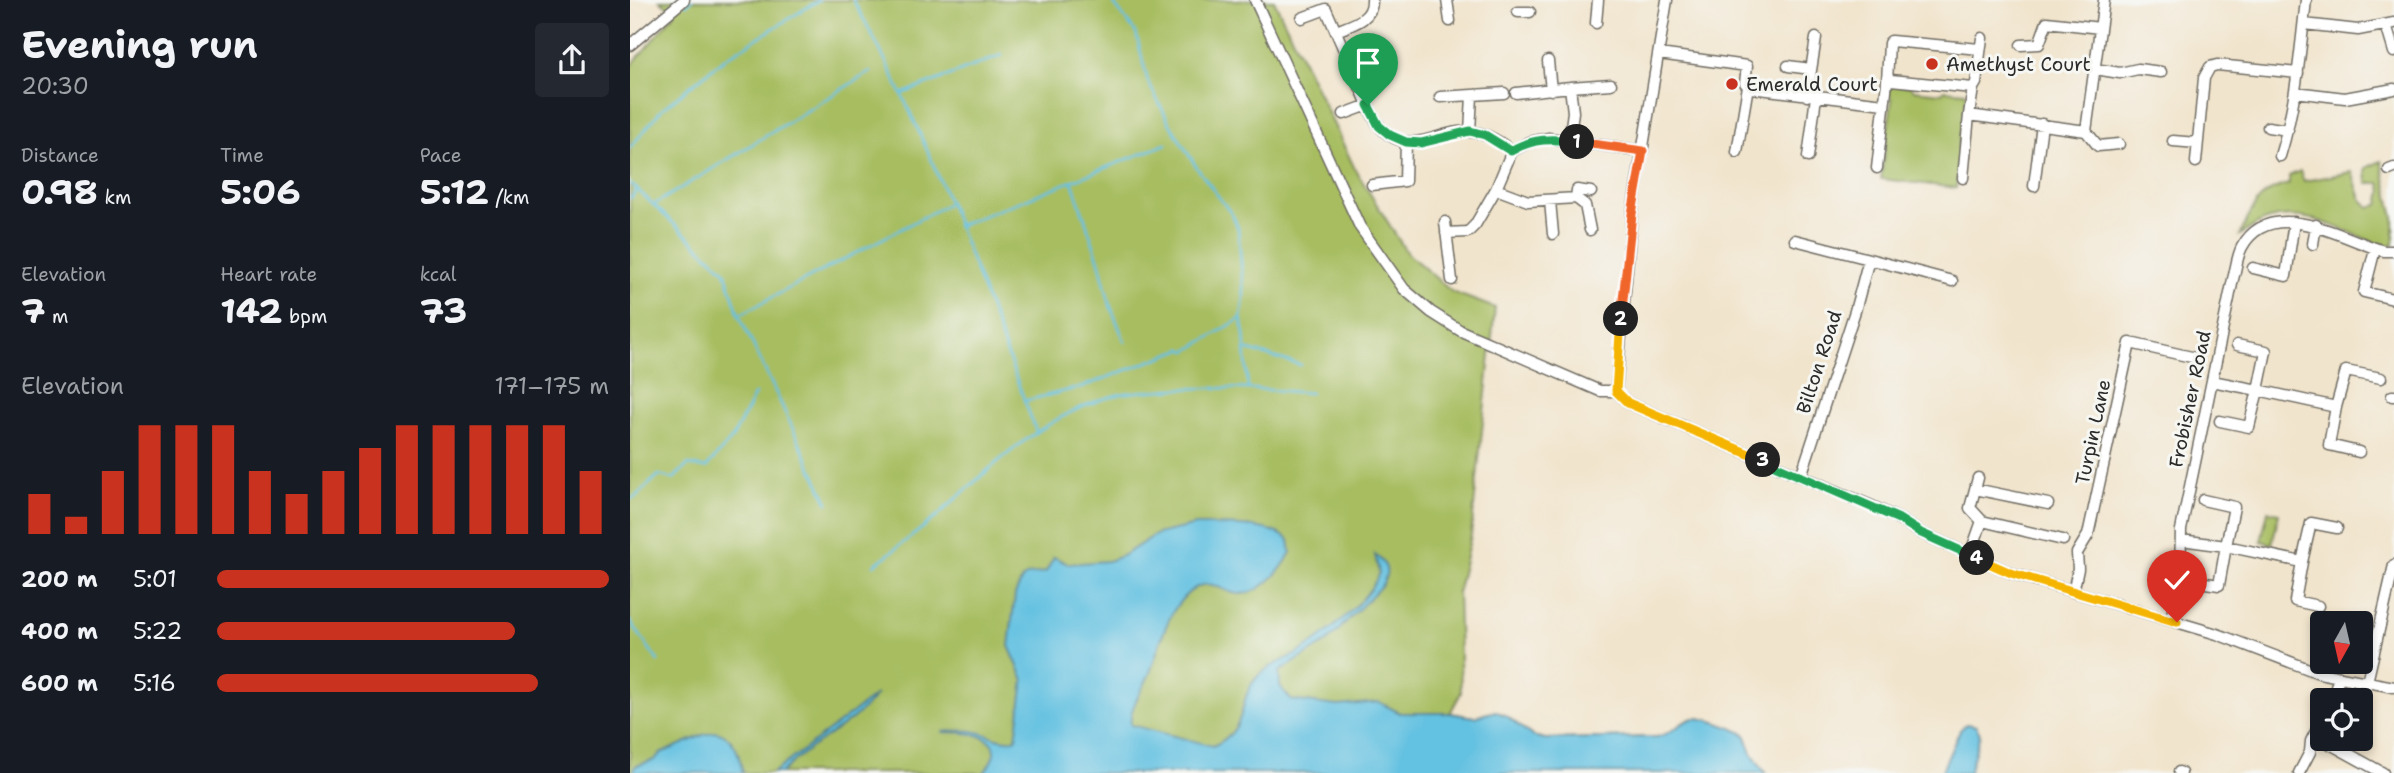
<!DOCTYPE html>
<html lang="en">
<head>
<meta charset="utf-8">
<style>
	body { margin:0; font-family:"Shantell Sans",sans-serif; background:#242831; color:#f1f3f6; height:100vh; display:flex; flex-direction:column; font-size:26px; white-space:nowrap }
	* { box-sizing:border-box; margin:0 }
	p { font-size:23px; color:#9ea1a6 }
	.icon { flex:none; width:38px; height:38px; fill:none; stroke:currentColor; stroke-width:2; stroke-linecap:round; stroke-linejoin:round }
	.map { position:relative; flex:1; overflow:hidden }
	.sheet { display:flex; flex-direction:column; background:#171b24; width:630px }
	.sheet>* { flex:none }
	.needle { width:46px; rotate:188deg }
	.buttons { position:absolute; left:1680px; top:611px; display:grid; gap:14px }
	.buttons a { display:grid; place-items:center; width:63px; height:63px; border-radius:7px; background:#171b24; box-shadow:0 4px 10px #0003; font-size:35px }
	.pin { position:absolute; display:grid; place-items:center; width:60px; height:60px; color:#fff; margin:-72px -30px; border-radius:50% 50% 50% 0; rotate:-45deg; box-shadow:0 0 7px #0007 }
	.pin .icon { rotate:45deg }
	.km { position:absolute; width:35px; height:35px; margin:-18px; border-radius:50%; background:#222; color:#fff; font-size:19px; line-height:35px; text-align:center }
	.round { display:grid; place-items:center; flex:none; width:74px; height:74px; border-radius:7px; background:#242831 }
	.overview { display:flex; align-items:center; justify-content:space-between; height:119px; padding:0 21px }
	h1 { font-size:38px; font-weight:700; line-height:52px }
	.stats { display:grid; grid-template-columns:repeat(3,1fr); gap:10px; height:119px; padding:7px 21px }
	.stats div { display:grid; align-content:center }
	.stats b { font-size:35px; font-weight:700 }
	.stats small { font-size:19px; font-weight:400 }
	.stats p { font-size:19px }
	.chart { height:196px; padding:14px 21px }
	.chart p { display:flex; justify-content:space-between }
	.chart svg { width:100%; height:126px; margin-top:7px; stroke:#c8321e; stroke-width:6 }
	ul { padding:0 21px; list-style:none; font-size:23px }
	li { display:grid; grid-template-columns:112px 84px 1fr; align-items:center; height:52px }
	li i { height:18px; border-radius:9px; background:#c8321e }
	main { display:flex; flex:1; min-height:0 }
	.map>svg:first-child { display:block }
	.green { fill:#a7bd61; stroke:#697446; stroke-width:2 }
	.water { fill:#63c1e1; stroke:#477686; stroke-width:2 }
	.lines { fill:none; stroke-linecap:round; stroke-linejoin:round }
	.stream { stroke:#63c1e1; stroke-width:2.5 }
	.minor-casing { stroke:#706c63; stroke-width:13 }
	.minor { stroke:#fff; stroke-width:10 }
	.split-1-casing { stroke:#fff; stroke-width:14 }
	.split-2-casing { stroke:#fff; stroke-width:14 }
	.split-3-casing { stroke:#fff; stroke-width:14 }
	.split-4-casing { stroke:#fff; stroke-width:14 }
	.split-5-casing { stroke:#fff; stroke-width:14 }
	.split-1 { stroke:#22a559; stroke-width:9 }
	.split-2 { stroke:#f0652b; stroke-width:9 }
	.split-3 { stroke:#f5b400; stroke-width:9 }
	.split-4 { stroke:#22a559; stroke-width:9 }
	.split-5 { stroke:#f5b400; stroke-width:9 }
	.poi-dot { fill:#c8321e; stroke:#f6f6f2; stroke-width:2.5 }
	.labels { text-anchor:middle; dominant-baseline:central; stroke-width:6; stroke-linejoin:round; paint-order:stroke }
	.poi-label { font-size:19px; fill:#2b2b2b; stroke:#f6f6f2; text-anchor:start }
	.street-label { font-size:19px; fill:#2b2b2b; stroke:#f6f6f2 }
</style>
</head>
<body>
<main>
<section class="sheet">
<div class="overview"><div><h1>Evening run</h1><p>20:30</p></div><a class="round"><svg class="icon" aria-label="share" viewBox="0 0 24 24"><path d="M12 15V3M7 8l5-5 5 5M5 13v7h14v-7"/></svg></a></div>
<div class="stats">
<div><p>Distance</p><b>0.98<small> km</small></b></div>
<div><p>Time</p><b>5:06</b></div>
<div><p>Pace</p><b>5:12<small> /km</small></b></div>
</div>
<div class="stats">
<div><p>Elevation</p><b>7<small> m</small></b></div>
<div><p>Heart rate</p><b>142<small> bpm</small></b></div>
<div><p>kcal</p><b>73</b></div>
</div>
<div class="chart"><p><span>Elevation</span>171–175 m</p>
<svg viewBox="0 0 160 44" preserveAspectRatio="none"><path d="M5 44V30M15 44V38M25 44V22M35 44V6M45 44V6M55 44V6M65 44V22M75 44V30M85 44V22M95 44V14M105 44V6M115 44V6M125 44V6M135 44V6M145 44V6M155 44V22"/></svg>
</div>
<ul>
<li><b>200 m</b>5:01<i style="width:100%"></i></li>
<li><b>400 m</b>5:22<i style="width:76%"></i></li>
<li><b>600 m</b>5:16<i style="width:82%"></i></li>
</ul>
</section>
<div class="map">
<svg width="1764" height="773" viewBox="0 0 1764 773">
	<rect width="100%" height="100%" fill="#f6f6f2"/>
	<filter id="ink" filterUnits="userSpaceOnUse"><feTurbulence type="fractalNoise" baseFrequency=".0143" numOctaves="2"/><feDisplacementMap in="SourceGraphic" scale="14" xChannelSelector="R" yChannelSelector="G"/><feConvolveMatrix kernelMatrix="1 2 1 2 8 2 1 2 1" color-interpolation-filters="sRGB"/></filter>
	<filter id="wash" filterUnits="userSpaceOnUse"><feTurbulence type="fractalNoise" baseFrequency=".00686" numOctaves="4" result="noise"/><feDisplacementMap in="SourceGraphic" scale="28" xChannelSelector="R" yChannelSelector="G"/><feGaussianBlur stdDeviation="1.57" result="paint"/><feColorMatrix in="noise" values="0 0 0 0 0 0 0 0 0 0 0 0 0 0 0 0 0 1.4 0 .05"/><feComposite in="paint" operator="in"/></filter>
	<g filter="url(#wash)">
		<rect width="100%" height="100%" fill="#f1e4cc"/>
		<path class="green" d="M30,0H644L726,171L777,253L822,292L865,308L841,535L828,590L831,693L820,713L844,717L866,711L878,717L902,736L915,739L1027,737C1043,733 1048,724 1061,719C1072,715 1105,729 1115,734L1122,753L1135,773H0V67L45,13Z
			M1264,85L1281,86L1284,90L1312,93L1315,90L1335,92L1337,95L1328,149L1331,151L1326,188L1251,179L1262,99L1259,96L1260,87Z
			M1751,161L1764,218V245L1753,246C1718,233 1677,208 1639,219C1629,222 1619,229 1610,235C1623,208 1627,191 1659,184V176L1670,171L1674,181L1722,172L1731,199L1739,207L1749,205L1752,191L1750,183H1737L1736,168Z
			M1638,511L1649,513L1642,544L1631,541Z"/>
		<path class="water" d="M566,525C591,525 639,523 659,540L661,552C652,571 626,600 603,593C590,589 581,580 567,587C537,603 530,647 519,675C513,690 498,709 501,725L583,746C622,728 605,700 628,676C639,665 656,660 670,652C693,638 741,598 749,573L745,555C757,564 760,571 752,585L697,642L649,672L650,686L661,700L708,706L749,702L770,713H820L844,717L866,711L878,717L902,736L915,739L1027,737C1043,733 1048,724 1061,719C1072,715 1105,729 1115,734L1122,753L1135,773H354C358,767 363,760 364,753C366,730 325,733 312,732C323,731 335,729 347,732C360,734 373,744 386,738L394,680L379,646L385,595L392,579L398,575L416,572L424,557L438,564L478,561L492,556L527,534Z
			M247,694C223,726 179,743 151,773H143Z
			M1336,724L1346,726L1350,734L1339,773H1311L1330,730Z
			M86,732C106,737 109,755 113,773H2L5,766L24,760L31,753L73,735Z"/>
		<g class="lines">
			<path class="stream" d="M223,0C300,135 351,286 406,431
				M481,0L506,33L518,82L540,124L567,168L603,216L608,228L614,297L611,318L614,334L618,388
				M56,5L62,0
				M272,94L372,55
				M0,148L32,109L94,59L189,0
				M442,181L469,261L480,305L495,342
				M0,183L95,271L109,315L198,503
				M1,198L7,189
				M25,204L240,72
				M327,226L536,144
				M109,315L316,205
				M615,349L671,365
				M394,401L452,387L552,349L557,351L610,319
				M0,499L5,497L29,475L43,479L58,465L76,468L103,437L125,394
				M244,565C265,549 287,533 307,516C363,466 415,412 491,394C504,391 519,391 533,390C583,386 632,389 681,393
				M0,621L28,661"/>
		</g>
	</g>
	<g filter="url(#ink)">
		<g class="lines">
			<defs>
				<path id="minor" d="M625,0L730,227L774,289L801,312L831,331L970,391H986L998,403L1244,507L1269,519L1291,533L1381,573L1587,634L1689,673L1764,687
					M817,0L820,21
					M888,12H900
					M672,18L696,9C708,36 719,62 731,89C737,101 742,118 751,128C783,160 810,127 843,132C858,134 870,142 882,151
					M966,23L968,0
					M1674,24L1728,30L1764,23
					M1756,25L1764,52
					M706,31C721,25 743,20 742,0
					M0,45L54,0
					M1391,45L1409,44L1417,22L1470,28
					M1029,54L1117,66L1115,83L1121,88L1254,104
					M918,61L921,90
					M1158,66L1181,69
					M1465,69L1490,73L1508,69L1531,72
					M1257,82L1261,80L1343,88L1339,115L1456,131L1474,0
					M1343,88L1346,83L1352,38
					M1665,92L1715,98L1764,89
					M886,93L940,87
					M1177,96L1186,38
					M810,97L874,93
					M714,114L738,105
					M1638,127L1658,130
					M840,131L842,96
					M1456,131L1468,146L1489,144
					M939,141L943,112L940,87L981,84
					M1543,141L1567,143
					M1107,152L1118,86
					M1650,156C1666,105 1670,53 1676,0
					M1178,157L1186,97
					M1566,162L1574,78L1580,67L1587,65L1668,73
					M1247,168L1257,82L1259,43L1261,41L1350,49
					M1759,170L1764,168
					M1333,178L1339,115
					M742,185L775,181L776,142
					M1404,186L1412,124
					M866,189L898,201L946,198L947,190L961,192
					M946,198L955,205L960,230
					M920,201L923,234
					M815,222L822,280
					M816,233L838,232L845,225L866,189L882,151L899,142L918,138L1013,151
					M1165,240L1239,259L1225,311L1171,476
					M1683,244L1686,225
					M1745,249L1734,292L1763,299
					M1239,259L1322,281
					M1623,268L1656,276L1664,222
					M1607,345L1636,351L1628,390L1706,407L1716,371L1751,378
					M1582,381L1628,390L1619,427L1590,421
					M986,391L1002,214L1037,0
					M1762,396H1764
					M1706,407L1699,445L1729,452
					M1345,489L1418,504
					M1352,521L1433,540
					M1551,540L1596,546L1604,507L1573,500
					M1340,555L1352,521L1340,508L1348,478
					M1672,562L1681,523L1707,528
					M1563,581L1589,585L1596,546L1672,562L1665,601L1688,606
					M1443,592L1448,569L1447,553L1458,535L1500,343L1566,358
					M1541,620L1550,575L1551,530L1603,279C1606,269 1607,256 1612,247C1641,194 1715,240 1754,251H1764
					M1737,682L1764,565
					M1701,700L1709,678
					M1684,735L1753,773
					M1549,772L1551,773
					M1669,773L1680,752L1681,741L1692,720"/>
			</defs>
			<use href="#minor" class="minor-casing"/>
			<use href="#minor" class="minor"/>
		</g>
	</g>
	<g class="lines" filter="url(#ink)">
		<defs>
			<path id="split-1" d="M738,105L749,126L760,135L776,142L791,143L840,131L855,135L881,151C903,138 923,138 947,142"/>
			<path id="split-2" d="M947,142L1013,151L1002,214L991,319"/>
			<path id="split-3" d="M991,319L986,391L998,403L1133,460"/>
			<path id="split-4" d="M1133,460L1269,519L1291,533L1347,558"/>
			<path id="split-5" d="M1347,558L1381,573L1547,622"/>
		</defs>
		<use href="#split-1" class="split-1-casing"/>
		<use href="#split-2" class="split-2-casing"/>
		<use href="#split-3" class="split-3-casing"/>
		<use href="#split-4" class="split-4-casing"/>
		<use href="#split-5" class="split-5-casing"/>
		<use href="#split-1" class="split-1"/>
		<use href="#split-2" class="split-2"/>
		<use href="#split-3" class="split-3"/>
		<use href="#split-4" class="split-4"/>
		<use href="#split-5" class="split-5"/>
	</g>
	<g class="poi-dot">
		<circle cx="1302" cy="64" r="7"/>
		<circle cx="1102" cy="84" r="7"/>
	</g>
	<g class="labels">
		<g class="poi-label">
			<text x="1316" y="64">Amethyst Court</text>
			<text x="1116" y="84">Emerald Court</text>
		</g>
		<g class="street-label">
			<text transform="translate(1189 362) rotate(-72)">Bilton Road</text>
			<text transform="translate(1560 399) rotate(-78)">Frobisher Road</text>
			<text transform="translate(1463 432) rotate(-78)">Turpin Lane</text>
		</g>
	</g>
</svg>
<div class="buttons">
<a><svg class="needle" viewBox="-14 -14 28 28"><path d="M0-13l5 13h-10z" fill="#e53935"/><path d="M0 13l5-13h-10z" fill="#9ea1a6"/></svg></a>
<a><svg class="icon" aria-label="locate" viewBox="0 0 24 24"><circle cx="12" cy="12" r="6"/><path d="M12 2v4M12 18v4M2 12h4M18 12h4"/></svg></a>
</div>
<div class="pin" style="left:738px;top:105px;background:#1e9e55"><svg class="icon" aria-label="arrive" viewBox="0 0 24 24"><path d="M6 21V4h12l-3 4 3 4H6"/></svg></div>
<div class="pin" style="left:1547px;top:622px;background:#d93025"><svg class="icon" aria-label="check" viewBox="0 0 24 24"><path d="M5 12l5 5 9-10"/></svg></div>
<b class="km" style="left:947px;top:142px">1</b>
<b class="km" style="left:991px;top:319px">2</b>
<b class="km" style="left:1133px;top:460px">3</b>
<b class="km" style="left:1347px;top:558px">4</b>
</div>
</main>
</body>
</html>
